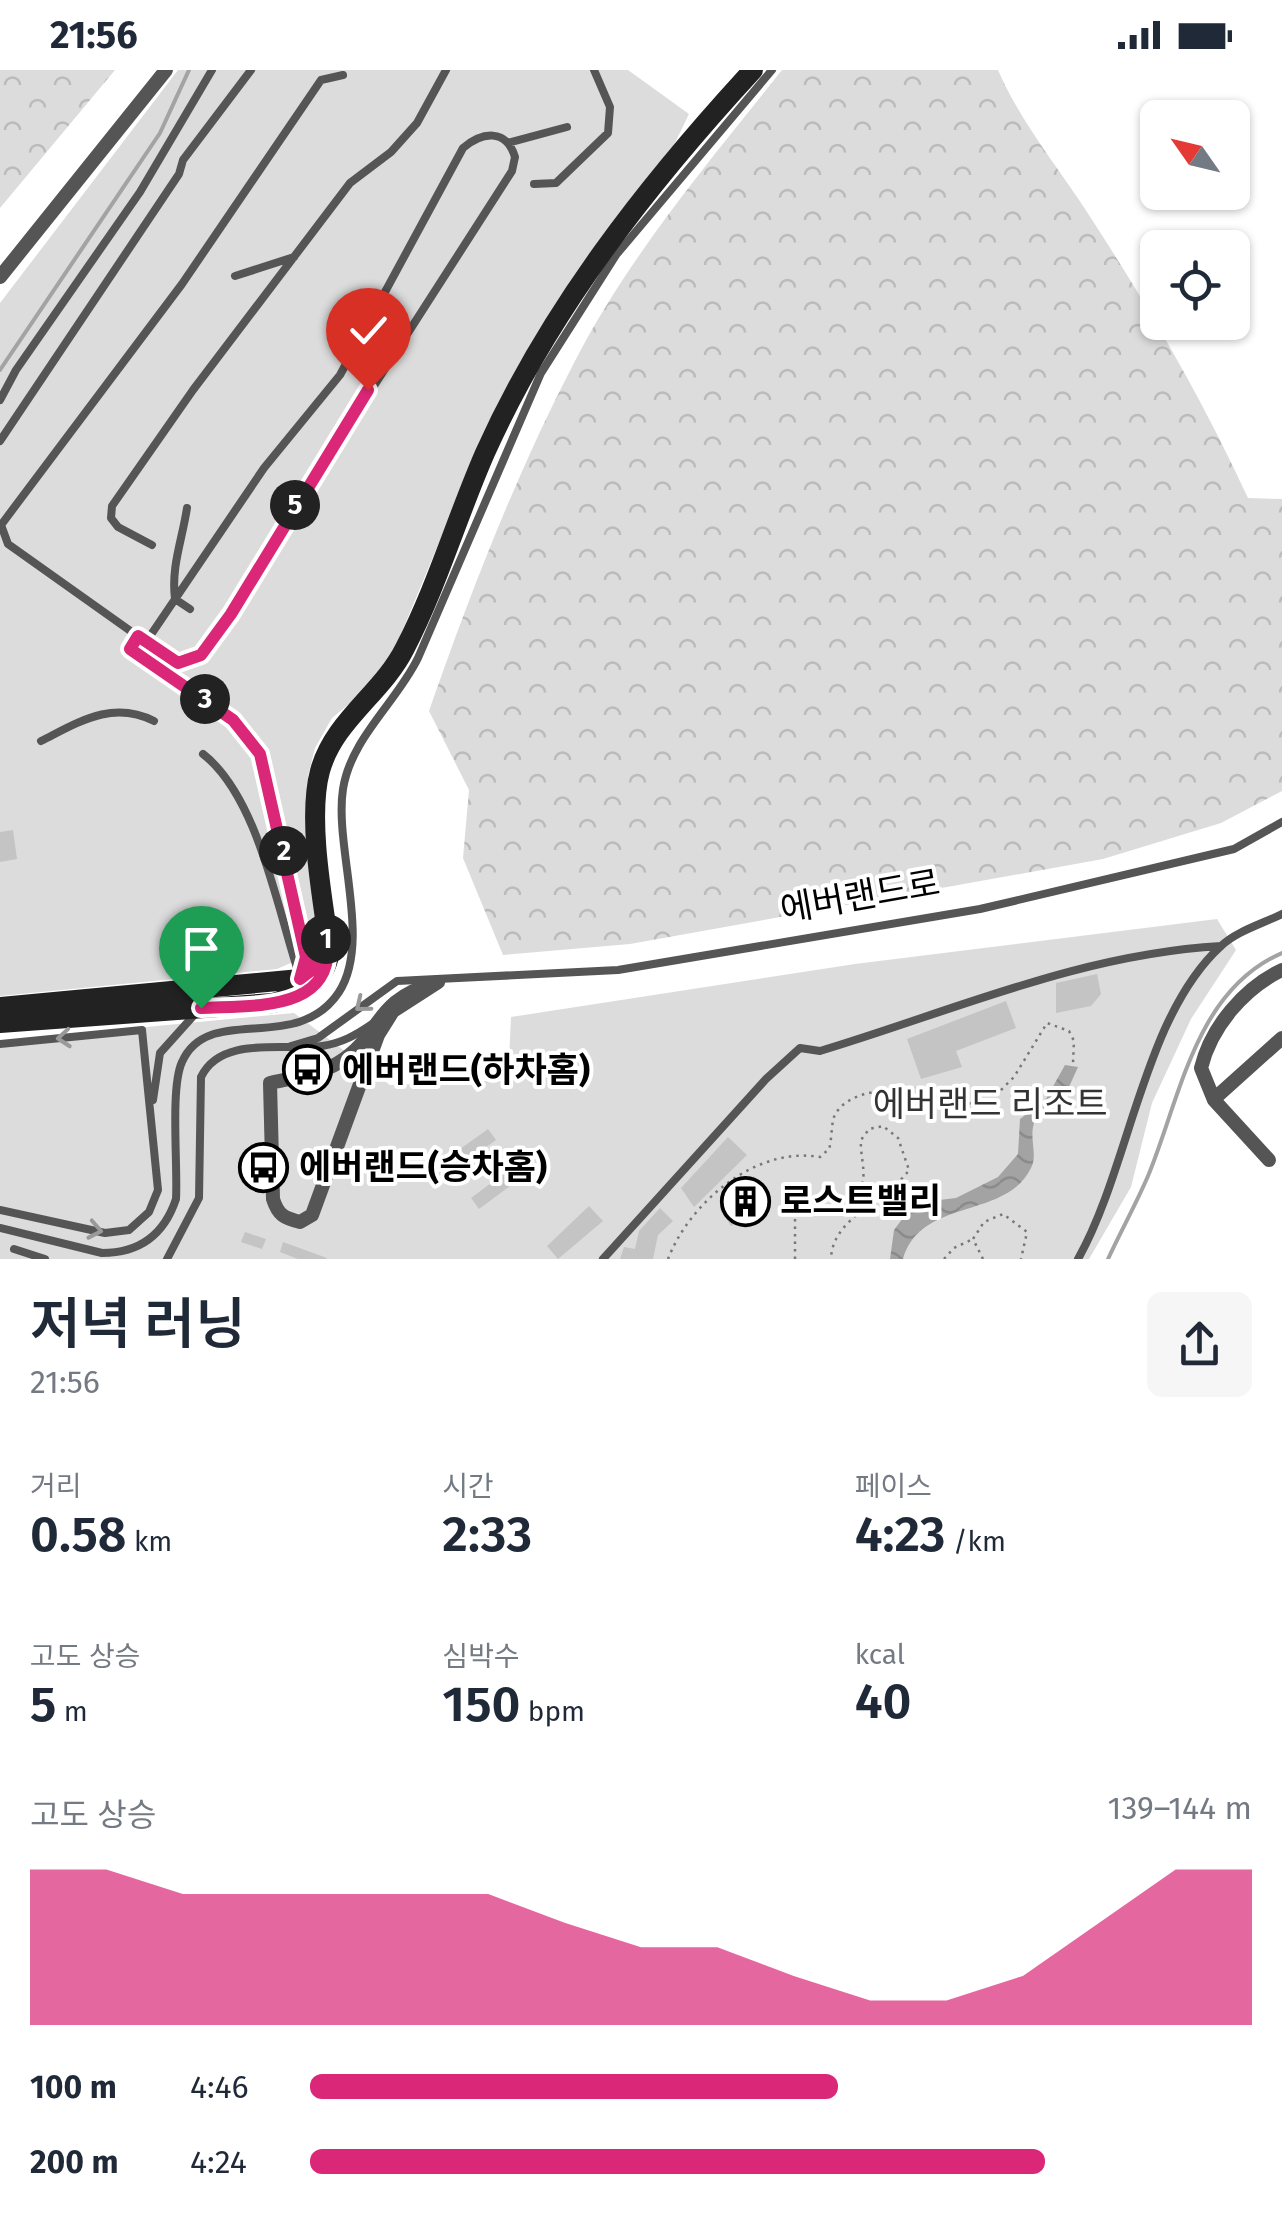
<!DOCTYPE html>
<html lang="ko">
<head>
<meta charset="utf-8">
<style>
	body { margin:0; font-family:"Fira Sans","Noto Sans KR",sans-serif; background:#f6f6f7; color:#1f2937; height:100vh; display:flex; flex-direction:column; font-size:38px; white-space:nowrap }
	* { box-sizing:border-box; margin:0 }
	p { font-size:32px; color:#747a83 }
	.icon { flex:none; width:55px; height:55px; fill:none; stroke:currentColor; stroke-width:2; stroke-linecap:round; stroke-linejoin:round }
	.map { position:relative; height:1189px; overflow:hidden }
	.details { display:flex; flex-direction:column; background:#fff; flex:1 }
	.details>* { flex:none }
	.needle { width:65px; rotate:304deg }
	.buttons { position:absolute; left:1140px; top:30px; display:grid; gap:20px }
	.buttons a { display:grid; place-items:center; width:110px; height:110px; border-radius:15px; background:#fff; box-shadow:0 2px 8px #0004; font-size:50px }
	.pin { position:absolute; display:grid; place-items:center; width:85px; height:85px; color:#fff; margin:-102px -42px; border-radius:50% 50% 50% 0; rotate:-45deg; box-shadow:0 0 10px #0007 }
	.pin .icon { rotate:45deg }
	.km { position:absolute; width:50px; height:50px; margin:-25px; border-radius:50%; background:#222; color:#fff; font-size:28px; line-height:50px; text-align:center }
	.round { display:grid; place-items:center; flex:none; width:105px; height:105px; border-radius:15px; background:#f6f6f7 }
	.overview { display:flex; align-items:center; justify-content:space-between; height:170px; padding:0 30px }
	h1 { font-size:55px; font-weight:600; line-height:75px }
	.stats { display:grid; grid-template-columns:repeat(3,1fr); gap:15px; height:170px; padding:10px 30px }
	.stats div { display:grid; align-content:center }
	.stats b { font-size:50px; font-weight:600 }
	.stats small { font-size:28px; font-weight:400 }
	.stats p { font-size:28px }
	.chart { height:280px; padding:20px 30px }
	.chart p { display:flex; justify-content:space-between }
	.chart svg { width:100%; height:180px; margin-top:10px; fill:#db2777; opacity:.7 }
	ul { padding:0 30px; list-style:none; font-size:32px }
	li { display:grid; grid-template-columns:160px 120px 1fr; align-items:center; height:75px }
	li i { height:25px; border-radius:12px; background:#db2777 }
	.status { display:flex; justify-content:space-between; align-items:center; height:70px; padding:0 50px; background:#fff; direction:ltr }
	.status svg { height:28px; fill:currentColor }
	.map>svg:first-child { display:block }
	.green { fill:#dcdcdc }
	.forest { fill:url(#forest-crowns) }
	.water { fill:url(#water-waves) }
	.lines { fill:none; stroke-linecap:round; stroke-linejoin:round }
	.stream { stroke:#a3a3a3; stroke-width:4 }
	.building { fill:#c4c4c4 }
	.path { stroke:#777; stroke-width:2.5; stroke-dasharray:2.5 5; stroke-linecap:butt }
	.lane { stroke:#555; stroke-width:8 }
	.street { stroke:#555; stroke-width:14 }
	.secondary { stroke:#222; stroke-width:20 }
	.oneway { stroke:#999 }
	.route-casing { stroke:#fff; stroke-width:20 }
	.route { stroke:#db2777; stroke-width:12 }
	.labels { text-anchor:middle; dominant-baseline:central; stroke-width:8; stroke-linejoin:round; paint-order:stroke }
	.street-label { font-size:35px; fill:#000; stroke:#fff }
	.poi-label { font-size:35px; font-weight:bold; fill:#000; stroke:#fff; text-anchor:start }
	.park-label { font-size:35px; fill:#333; stroke:#fff }
</style>
</head>
<body>
<div class="status"><b>21:56</b><svg viewBox="0 0 49 12"><path d="M0 12V9h3v3zM5 12V6h3v6zM10 12V3h3v9zM15 12V0h3v12zM26 1h20v11H26zM47 4h2v5h-2z"/></svg></div>
<div class="map">
<svg width="1282" height="1189" viewBox="0 0 1282 1189">
	<defs>
		<pattern id="forest-crowns" width="20" height="18" patternUnits="userSpaceOnUse" patternTransform="scale(2.5)"><rect width="20" height="18" fill="#dcdcdc"/><path d="M2 6a3 3 0 1 1 6 0M12 15a3 3 0 1 1 6 0" fill="none" stroke="#bbb"/></pattern>
		<pattern id="water-waves" width="16" height="10" patternUnits="userSpaceOnUse" patternTransform="scale(2.5)"><rect width="16" height="10" fill="#a3a3a3"/><path d="M0 5q4-4 8 0t8 0" fill="none" stroke="#8b8b8b"/></pattern>
	</defs>
	<rect width="100%" height="100%" fill="#fff"/>
	<path class="green" d="M178,0H628L689,44L661,102L462,417L384,605L332,648L315,678L308,706L318,881L277,899L0,926V233Z
		M1217,849L1236,880L1191,949L1152,1033L1131,1117L1089,1189H0V971L294,943L390,1015L508,1010L511,947L855,894Z"/>
	<path class="forest" d="M0,0H115L0,138Z
		M782,0H998C1020,51 1057,96 1087,142C1147,234 1202,328 1248,428L1282,429V721L1221,753L1103,789L630,874L503,885L463,788L469,720L429,641C471,521 516,404 575,291C629,186 709,92 782,0Z"/>
	<path class="water" d="M1065,995L1078,997L1060,1037L1034,1053C1029,1069 1038,1085 1031,1098C1006,1150 921,1127 903,1189H890L894,1160L914,1133L956,1128L998,1107L1018,1084L1020,1049L1046,1029Z"/>
	<g class="lines">
		<path class="stream" d="M0,300L160,63L189,0
			M1108,1189C1121,1161 1136,1134 1148,1106C1181,1026 1195,921 1282,883"/>
	</g>
	<path class="building" d="M13,760L17,789L0,792V762Z
		M1097,904L1101,924L1091,936L1056,943V913Z
		M1006,931L1016,958L956,981L962,997L921,1009L907,969Z
		M911,1016L941,1023L938,1038L908,1031Z
		M488,1059L496,1070L461,1095L453,1084Z
		M728,1067L747,1085L694,1137L681,1118Z
		M514,1096L522,1107L479,1139L471,1128Z
		M754,1106L763,1120L756,1125L763,1134L731,1156L720,1139L738,1123L735,1119Z
		M589,1136L603,1151L558,1189L547,1176Z
		M660,1138L673,1151L658,1165L653,1189H620L624,1177L635,1179L639,1161Z
		M245,1162L266,1169L262,1179L241,1172Z
		M283,1172L327,1188L326,1189H298L280,1182Z"/>
	<g class="lines">
		<path class="path" d="M961,1034L989,1032L1014,1007L1047,953L1069,961L1074,971L1073,993
			M668,1189C690,1132 756,1076 820,1087L829,1079C832,1070 831,1056 834,1047C842,1027 872,1020 891,1021
			M795,1189V1149L801,1130C819,1120 859,1140 863,1110C865,1098 860,1083 861,1070L869,1059L883,1056L898,1068L909,1100C887,1131 832,1147 831,1189
			M944,1189L954,1178L971,1170
			M983,1189L973,1169L984,1152L1003,1144L1027,1162L1021,1189"/>
		<path class="lane" d="M508,73L567,57
			M534,114L556,113L608,63L610,37L594,0
			M235,206L294,187
			M0,330L16,300L140,122L212,0
			M0,371L179,104L183,90L251,0
			M187,438C182,471 171,496 175,529L190,539
			M152,475L118,457L111,448L112,436L193,320L350,113L391,82L417,53L446,0
			M138,567L130,579L233,650L260,684L271,720L304,895
			M146,572L178,593L201,585L512,101L515,87C506,58 482,62 463,78L340,305L264,398L146,572L8,474L1,455L182,214L321,10L343,5
			M41,671C79,652 112,630 154,651
			M203,684C258,727 277,838 299,904
			M0,974L142,960L158,1120L149,1142L129,1160L105,1163L0,1140
			M291,976L318,968L397,911L618,900L980,839L1234,779L1282,752
			M153,1030L160,983L195,944
			M0,1158L102,1183C140,1183 164,1165 176,1129C178,1096 170,1018 182,992C208,932 297,986 339,922C372,871 334,777 343,719C351,668 396,633 418,588L541,303L616,185L772,0
			M14,1179L45,1189
			M167,1189L199,1128L201,1007C221,965 284,981 322,976C342,973 356,965 372,954
			M603,1189L766,1009L800,978L820,981C953,941 1080,884 1221,876
			M1078,1189C1130,1097 1143,947 1221,876C1237,861 1262,854 1282,844"/>
		<path class="street" d="M0,207L166,0
			M438,912L393,941L378,965L312,1145L300,1152C284,1148 278,1145 273,1129L270,1013C292,1008 318,1005 338,993C384,965 370,931 438,912Z
			M1214,1029L1282,968
			M1269,1090L1214,1030L1201,998C1211,957 1244,918 1282,900"/>
		<path class="secondary" d="M0,937L300,909L317,890
			M0,953L273,933C303,926 324,914 330,882C323,832 307,749 320,701C334,650 382,624 405,578C437,516 457,447 485,383C549,240 648,114 753,0"/>
	</g>
	<defs><path id="oneway-chevron" d="M-2-3.5L2.5 0L-2 3.5" fill="none" stroke-width="1.6" stroke-linecap="round" stroke-linejoin="round" transform="scale(2.5)"/></defs>
	<g class="oneway">
		<use href="#oneway-chevron" transform="translate(362 935) rotate(141)"/>
		<use href="#oneway-chevron" transform="translate(64 968) rotate(175)"/>
		<use href="#oneway-chevron" transform="translate(95 1160) rotate(11)"/>
	</g>
	<g class="lines">
		<defs>
			<path id="route" d="M201,938C255,935 338,943 327,865L312,900L300,909L306,887L260,684L233,650L130,579L138,566L178,593L201,585L231,544L368,320"/>
		</defs>
		<use href="#route" class="route-casing"/>
		<use href="#route" class="route"/>
	</g>
	<defs>
		<symbol id="bus-ring" viewBox="-11 -11 22 22"><circle r="9.5" fill="#fff" stroke="#000" stroke-width="1.5"/><path d="M-5-6H5V4H4V6H2V4H-2V6H-4V4H-5ZM-3.5-4V0h7V-4ZM-3.5 1.2v1.5H-2V1.2ZM2 1.2v1.5H3.5V1.2Z" fill="#000"/></symbol>
		<symbol id="building-ring" viewBox="-11 -11 22 22"><circle r="9.5" fill="#fff" stroke="#000" stroke-width="1.5"/><path d="M-4-6H4V6H1V3H-1V6H-4ZM-2.5-4.3h1.7v1.8h-1.7ZM.8-4.3h1.7v1.8H.8ZM-2.5-1h1.7V.8h-1.7ZM.8-1h1.7V.8H.8Z" fill="#000"/></symbol>
	</defs>
	<g fill-rule="evenodd">
		<use href="#bus-ring" x="280" y="972" width="55" height="55"/>
		<use href="#bus-ring" x="236" y="1070" width="55" height="55"/>
		<use href="#building-ring" x="718" y="1104" width="55" height="55"/>
	</g>
	<g class="labels">
		<g class="street-label">
			<text transform="translate(860 826) rotate(-10)">에버랜드로</text>
		</g>
		<g class="poi-label">
			<text x="342" y="1000">에버랜드(하차홈)</text>
			<text x="299" y="1097">에버랜드(승차홈)</text>
			<text x="780" y="1131">로스트밸리</text>
		</g>
		<g class="park-label">
			<text x="990" y="1034">에버랜드 리조트</text>
		</g>
	</g>
</svg>
<div class="buttons">
<a><svg class="needle" viewBox="-14 -14 28 28"><path d="M0-13l5 13h-10z" fill="#e53935"/><path d="M0 13l5-13h-10z" fill="#747a83"/></svg></a>
<a><svg class="icon" aria-label="locate" viewBox="0 0 24 24"><circle cx="12" cy="12" r="6"/><path d="M12 2v4M12 18v4M2 12h4M18 12h4"/></svg></a>
</div>
<div class="pin" style="left:201px;top:938px;background:#1e9e55"><svg class="icon" aria-label="arrive" viewBox="0 0 24 24"><path d="M6 21V4h12l-3 4 3 4H6"/></svg></div>
<div class="pin" style="left:368px;top:320px;background:#d93025"><svg class="icon" aria-label="check" viewBox="0 0 24 24"><path d="M5 12l5 5 9-10"/></svg></div>
<b class="km" style="left:326px;top:869px">1</b>
<b class="km" style="left:284px;top:781px">2</b>
<b class="km" style="left:205px;top:629px">3</b>
<b class="km" style="left:295px;top:435px">5</b>
</div>
<section class="details">
<div class="overview"><div><h1>저녁 러닝</h1><p>21:56</p></div><a class="round"><svg class="icon" aria-label="share" viewBox="0 0 24 24"><path d="M12 15V3M7 8l5-5 5 5M5 13v7h14v-7"/></svg></a></div>
<div class="stats">
<div><p>거리</p><b>0.58<small> km</small></b></div>
<div><p>시간</p><b>2:33</b></div>
<div><p>페이스</p><b>4:23<small> /km</small></b></div>
</div>
<div class="stats">
<div><p>고도 상승</p><b>5<small> m</small></b></div>
<div><p>심박수</p><b>150<small> bpm</small></b></div>
<div><p>kcal</p><b>40</b></div>
</div>
<div class="chart"><p><span>고도 상승</span>139–144 m</p>
<svg viewBox="0 0 160 44" preserveAspectRatio="none"><path d="M0 44V6L10 6L20 12L30 12L40 12L50 12L60 12L70 19L80 25L90 25L100 32L110 38L120 38L130 32L140 19L150 6L160 6V44z"/></svg>
</div>
<ul>
<li><b>100 m</b>4:46<i style="width:56%"></i></li>
<li><b>200 m</b>4:24<i style="width:78%"></i></li>
</ul>
</section>
</body>
</html>
